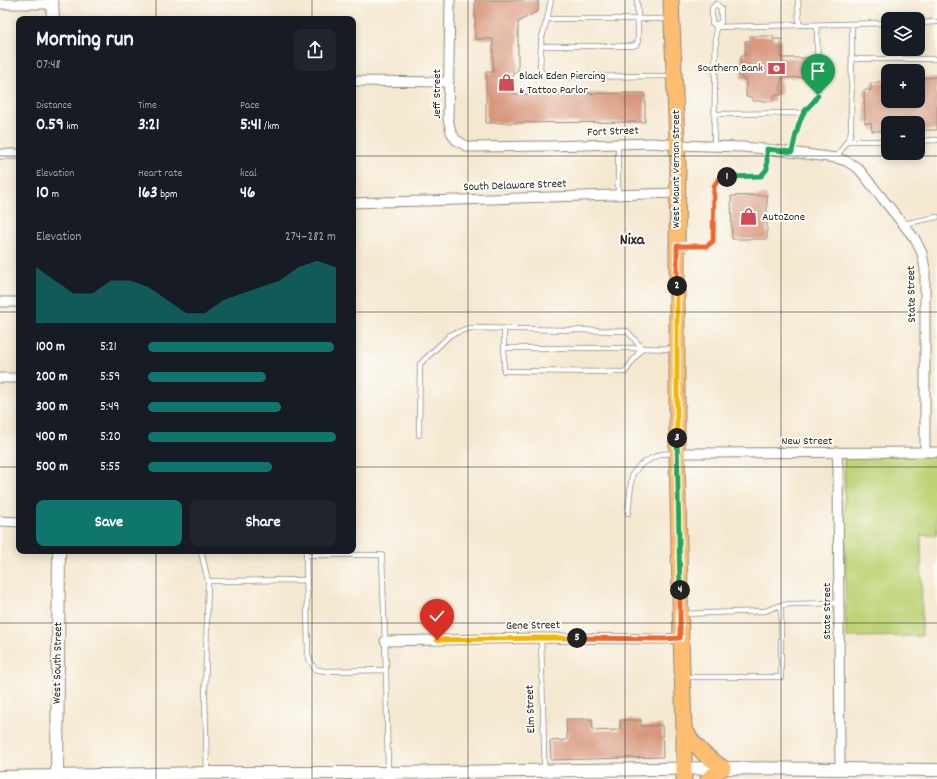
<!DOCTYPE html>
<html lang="en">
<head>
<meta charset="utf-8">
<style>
	body { margin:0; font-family:Dekko,sans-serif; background:#20242c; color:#f1f3f6; height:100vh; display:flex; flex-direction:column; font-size:15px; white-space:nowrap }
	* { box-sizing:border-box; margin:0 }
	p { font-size:13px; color:#9ea1a6 }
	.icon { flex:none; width:22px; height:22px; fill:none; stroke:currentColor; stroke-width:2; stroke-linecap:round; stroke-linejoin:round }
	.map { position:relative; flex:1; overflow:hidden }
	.panel { position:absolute; left:16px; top:16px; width:340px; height:538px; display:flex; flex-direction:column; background:#171b24; border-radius:8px; box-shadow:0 2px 10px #0003 }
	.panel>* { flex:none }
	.fabs { position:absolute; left:881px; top:12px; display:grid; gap:8px }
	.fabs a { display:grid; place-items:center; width:44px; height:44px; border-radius:8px; background:#171b24; box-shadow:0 2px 10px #0003; font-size:20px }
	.pin { position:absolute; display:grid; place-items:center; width:34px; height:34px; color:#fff; margin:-41px -17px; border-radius:50% 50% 50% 0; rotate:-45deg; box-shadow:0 0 4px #0007 }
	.pin .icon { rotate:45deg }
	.km { position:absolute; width:20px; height:20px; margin:-10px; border-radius:50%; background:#222; color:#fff; font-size:11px; line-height:20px; text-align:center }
	.round { display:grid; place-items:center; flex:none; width:42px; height:42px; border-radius:8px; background:#20242c }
	.headline { display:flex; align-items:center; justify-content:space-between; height:68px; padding:0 20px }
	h1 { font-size:22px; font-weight:800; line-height:30px }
	.stats { display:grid; grid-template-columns:repeat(3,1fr); gap:6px; height:68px; padding:4px 20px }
	.stats div { display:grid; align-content:center }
	.stats b { font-size:17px; font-weight:800 }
	.stats small { font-size:11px; font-weight:400 }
	.stats p { font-size:11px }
	.chart { height:112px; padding:8px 20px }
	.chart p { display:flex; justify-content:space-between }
	.chart svg { width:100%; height:72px; margin-top:4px; fill:#0f766e; opacity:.7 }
	.primary-button { display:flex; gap:8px; margin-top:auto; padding:8px 20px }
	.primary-button a { flex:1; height:46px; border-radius:8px; background:#0f766e; color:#fff; font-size:16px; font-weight:800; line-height:46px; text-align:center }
	.primary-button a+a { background:#20242c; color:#f1f3f6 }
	ul { padding:0 20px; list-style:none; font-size:13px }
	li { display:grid; grid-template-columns:64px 48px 1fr; align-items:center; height:30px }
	li i { height:10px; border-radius:5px; background:#0f766e }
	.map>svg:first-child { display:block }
	.green { fill:#bed377; stroke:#747f51 }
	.building { fill:#d8977d }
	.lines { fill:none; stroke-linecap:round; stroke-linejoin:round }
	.service-casing { stroke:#908a7e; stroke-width:6 }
	.minor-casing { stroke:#908a7e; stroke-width:11 }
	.tertiary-casing { stroke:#908a7e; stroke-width:14 }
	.primary-casing { stroke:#908a7e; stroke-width:17 }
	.service { stroke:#fff; stroke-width:4.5 }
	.minor { stroke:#fff; stroke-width:9 }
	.tertiary { stroke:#fff; stroke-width:12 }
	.primary { stroke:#fcbd6f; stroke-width:15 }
	.split-1-casing { stroke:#fff; stroke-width:8 }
	.split-2-casing { stroke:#fff; stroke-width:8 }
	.split-3-casing { stroke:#fff; stroke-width:8 }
	.split-4-casing { stroke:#fff; stroke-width:8 }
	.split-5-casing { stroke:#fff; stroke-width:8 }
	.split-6-casing { stroke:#fff; stroke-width:8 }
	.split-1 { stroke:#22a559; stroke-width:5 }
	.split-2 { stroke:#f0652b; stroke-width:5 }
	.split-3 { stroke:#f5b400; stroke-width:5 }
	.split-4 { stroke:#22a559; stroke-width:5 }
	.split-5 { stroke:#f0652b; stroke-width:5 }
	.split-6 { stroke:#f5b400; stroke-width:5 }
	.grid { fill:none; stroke:#2b2b2b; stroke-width:1; stroke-opacity:0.55 }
	.labels { text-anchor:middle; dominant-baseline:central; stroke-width:4; stroke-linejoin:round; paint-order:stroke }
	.poi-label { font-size:12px; fill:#2b2b2b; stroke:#fdfcf7; text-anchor:start }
	.street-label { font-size:12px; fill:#2b2b2b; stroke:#fdfcf7 }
	.district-label { font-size:16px; font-weight:bold; fill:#2b2b2b; stroke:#fdfcf7 }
</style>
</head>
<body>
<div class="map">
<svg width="937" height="779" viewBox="0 0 937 779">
	<rect width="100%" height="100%" fill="#fdfcf7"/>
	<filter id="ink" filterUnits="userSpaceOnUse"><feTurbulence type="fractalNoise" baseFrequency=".025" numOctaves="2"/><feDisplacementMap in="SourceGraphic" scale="8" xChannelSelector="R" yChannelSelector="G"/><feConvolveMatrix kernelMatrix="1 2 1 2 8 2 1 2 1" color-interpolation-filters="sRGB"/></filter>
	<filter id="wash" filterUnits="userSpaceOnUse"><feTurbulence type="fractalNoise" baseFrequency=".012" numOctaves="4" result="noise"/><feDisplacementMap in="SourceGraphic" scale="16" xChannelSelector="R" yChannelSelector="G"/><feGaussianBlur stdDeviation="0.9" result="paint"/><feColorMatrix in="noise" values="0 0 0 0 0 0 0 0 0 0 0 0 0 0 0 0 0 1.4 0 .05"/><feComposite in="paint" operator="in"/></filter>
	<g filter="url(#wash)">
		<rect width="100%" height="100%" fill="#f5e8d1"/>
		<path class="green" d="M844,455L937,456V535H921L922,636L846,637Z"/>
		<g id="blocks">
			<path class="building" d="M475,0H538V11L518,22V72H513L514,94L645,93V122L486,123V72H493V39H475Z
				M750,36H773V39H781V58H812V77L781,78V95H774V101H752V97H746V79H741V56H745V41H750Z
				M937,77V130H918V123H888V131H872L871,123H865L864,90H871V83H877V82L888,81V101H918V78Z
				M767,195V239H732L731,196Z
				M566,719H592L593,731L620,730V720H641V726L662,725L663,757L551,760L550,741L567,740Z"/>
		</g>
	</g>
	<g filter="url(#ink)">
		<use href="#blocks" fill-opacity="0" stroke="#908a7e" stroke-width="1"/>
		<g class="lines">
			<defs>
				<path id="service" d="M798,0L799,25
					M547,19L551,0
					M670,19H638V41L636,45L631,46H541L540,69L543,75L546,77L672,76
					M918,23L937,22
					M716,27L888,23
					M541,46V41L547,19H638L637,0
					M852,59H937
					M714,114L804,113
					M847,141H888
					M918,141L937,140
					M714,146L716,27L715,25L712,23V8L716,4L721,8V22L715,25
					M792,152C795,138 797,125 804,113C808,106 815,102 818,95L817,25
					M836,158L849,138L851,131L852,24
					M618,195V144
					M903,224L937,217
					M678,246H707L713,241V186L720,177L761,176L767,169V149
					M504,329V348
					M642,348L625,372L504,371V348H642L674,349
					M419,435L420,364L450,335L469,328L627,331L642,348
					M628,513L632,475L640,465L650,459L661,454L676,453
					M201,551L208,581L205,695L207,773
					M306,551V555H382L386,670
					M306,555L308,654L310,661L315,669L323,671L386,670L388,772
					M208,581L307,580
					M682,614L765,611L781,605L792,604L839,603
					M541,638L544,745V769
					M684,677H781V605"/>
				<path id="minor" d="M450,0L448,119L451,132L456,140L468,147L549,146L652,143L677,145L743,147L774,150L836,158L846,161L858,168L915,239L922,253L925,269V452
					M0,4H52
					M353,81L449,82
					M0,154H19
					M353,203L381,202L425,201L677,193
					M0,302H19
					M0,378H19
					M837,452L838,470L840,770
					M677,453L937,452
					M0,521L19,522
					M385,641L541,638L663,639L681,638"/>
				<path id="tertiary" d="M52,0L53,19
					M57,776L59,551
					M0,777L207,773H388L723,768L937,770"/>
				<path id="primary" d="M671,0L678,164L677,246V453L681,638L684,728V779
					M684,728L692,741L705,755L723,768L708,779"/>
			</defs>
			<use href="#service" class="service-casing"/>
			<use href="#minor" class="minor-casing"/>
			<use href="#tertiary" class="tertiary-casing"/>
			<use href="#primary" class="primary-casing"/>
			<use href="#service" class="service"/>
			<use href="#minor" class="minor"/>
			<use href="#tertiary" class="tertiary"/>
			<use href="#primary" class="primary"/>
		</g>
	</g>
	<g class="lines" filter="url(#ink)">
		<defs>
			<path id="split-1" d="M727,177L761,176L767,169V149L792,152C795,138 797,125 804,112C808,106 815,102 818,95"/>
			<path id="split-2" d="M677,286V246H707L713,241L714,186L720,177H727"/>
			<path id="split-3" d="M677,286V438"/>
			<path id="split-4" d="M677,438L680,590"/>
			<path id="split-5" d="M577,638L663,639L680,638V590"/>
			<path id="split-6" d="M437,640L541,638H577"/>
		</defs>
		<use href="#split-1" class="split-1-casing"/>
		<use href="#split-2" class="split-2-casing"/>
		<use href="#split-3" class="split-3-casing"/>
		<use href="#split-4" class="split-4-casing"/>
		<use href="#split-5" class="split-5-casing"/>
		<use href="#split-6" class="split-6-casing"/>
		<use href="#split-1" class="split-1"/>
		<use href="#split-2" class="split-2"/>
		<use href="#split-3" class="split-3"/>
		<use href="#split-4" class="split-4"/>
		<use href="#split-5" class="split-5"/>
		<use href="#split-6" class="split-6"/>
	</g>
	<path class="grid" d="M156,0V19M312,0V19M468,0V779M625,0V779M781,0V779M0,156H19M353,156H937M0,312H19M353,312H937M0,467H19M353,467H937M156,551V779M312,551V779M0,623H937"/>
	<defs>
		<symbol id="bank-bare" viewBox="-9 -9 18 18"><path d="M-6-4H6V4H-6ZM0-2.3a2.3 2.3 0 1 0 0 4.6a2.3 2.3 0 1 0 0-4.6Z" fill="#d1495b" stroke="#fdfcf7" stroke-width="2.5" paint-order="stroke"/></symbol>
		<symbol id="shop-bare" viewBox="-9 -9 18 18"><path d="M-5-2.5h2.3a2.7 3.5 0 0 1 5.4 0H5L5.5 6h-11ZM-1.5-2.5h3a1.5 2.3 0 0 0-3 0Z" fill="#d1495b" stroke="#fdfcf7" stroke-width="2.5" paint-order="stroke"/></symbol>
	</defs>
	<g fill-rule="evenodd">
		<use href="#bank-bare" x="764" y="56" width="25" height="25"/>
		<use href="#shop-bare" x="494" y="70" width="25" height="25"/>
		<use href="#shop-bare" x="736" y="204" width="25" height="25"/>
	</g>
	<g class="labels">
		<g class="poi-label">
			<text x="763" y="68" text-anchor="end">Southern Bank</text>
			<text x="519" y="76">Black Eden Piercing<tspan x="519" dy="14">&amp; Tattoo Parlor</tspan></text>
			<text x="762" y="217">AutoZone</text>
		</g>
		<g class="street-label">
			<text transform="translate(437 94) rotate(-90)">Jeff Street</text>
			<text transform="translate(613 132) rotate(-2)">Fort Street</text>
			<text transform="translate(676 169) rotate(-90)">West Mount Vernon Street</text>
			<text transform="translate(515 186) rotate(-2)">South Delaware Street</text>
			<text transform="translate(912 294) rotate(-91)">State Street</text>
			<text x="807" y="441">New Street</text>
			<text transform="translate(827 611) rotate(-90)">State Street</text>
			<text transform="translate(533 626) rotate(-1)">Gene Street</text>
			<text transform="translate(58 663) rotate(-89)">West South Street</text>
			<text transform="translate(531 709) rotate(-92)">Elm Street</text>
		</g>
		<g class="district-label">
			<text x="632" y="240">Nixa</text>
		</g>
	</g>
</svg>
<div class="fabs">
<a><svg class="icon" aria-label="layers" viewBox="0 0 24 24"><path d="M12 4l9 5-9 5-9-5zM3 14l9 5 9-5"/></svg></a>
<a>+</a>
<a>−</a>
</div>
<div class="pin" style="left:818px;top:95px;background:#1e9e55"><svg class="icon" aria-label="arrive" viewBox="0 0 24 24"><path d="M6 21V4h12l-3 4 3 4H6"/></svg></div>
<div class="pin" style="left:437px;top:640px;background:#d93025"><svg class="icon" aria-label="check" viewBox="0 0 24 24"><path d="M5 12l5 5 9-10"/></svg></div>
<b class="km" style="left:727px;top:177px">1</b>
<b class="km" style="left:677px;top:286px">2</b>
<b class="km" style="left:677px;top:438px">3</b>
<b class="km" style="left:680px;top:590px">4</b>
<b class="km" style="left:577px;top:638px">5</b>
<section class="panel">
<div class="headline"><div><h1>Morning run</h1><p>07:48</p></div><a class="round"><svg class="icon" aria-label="share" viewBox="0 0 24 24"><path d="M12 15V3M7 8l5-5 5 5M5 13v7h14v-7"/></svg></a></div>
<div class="stats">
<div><p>Distance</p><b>0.59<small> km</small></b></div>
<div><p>Time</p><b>3:21</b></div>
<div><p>Pace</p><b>5:41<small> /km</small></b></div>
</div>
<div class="stats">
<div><p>Elevation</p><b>10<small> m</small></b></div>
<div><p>Heart rate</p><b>163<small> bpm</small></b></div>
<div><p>kcal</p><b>46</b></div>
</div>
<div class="chart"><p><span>Elevation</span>274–282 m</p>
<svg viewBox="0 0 160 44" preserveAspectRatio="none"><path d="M0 44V10L10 18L20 26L30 26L40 18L50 18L60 22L70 30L80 38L90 38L100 30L110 26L120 22L130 18L140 10L150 6L160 10V44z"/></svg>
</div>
<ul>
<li><b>100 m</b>5:21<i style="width:99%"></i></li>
<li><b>200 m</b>5:59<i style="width:63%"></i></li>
<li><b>300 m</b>5:49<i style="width:71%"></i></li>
<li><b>400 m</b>5:20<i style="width:100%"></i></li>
<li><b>500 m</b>5:55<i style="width:66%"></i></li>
</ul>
<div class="primary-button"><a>Save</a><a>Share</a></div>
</section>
</div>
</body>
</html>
